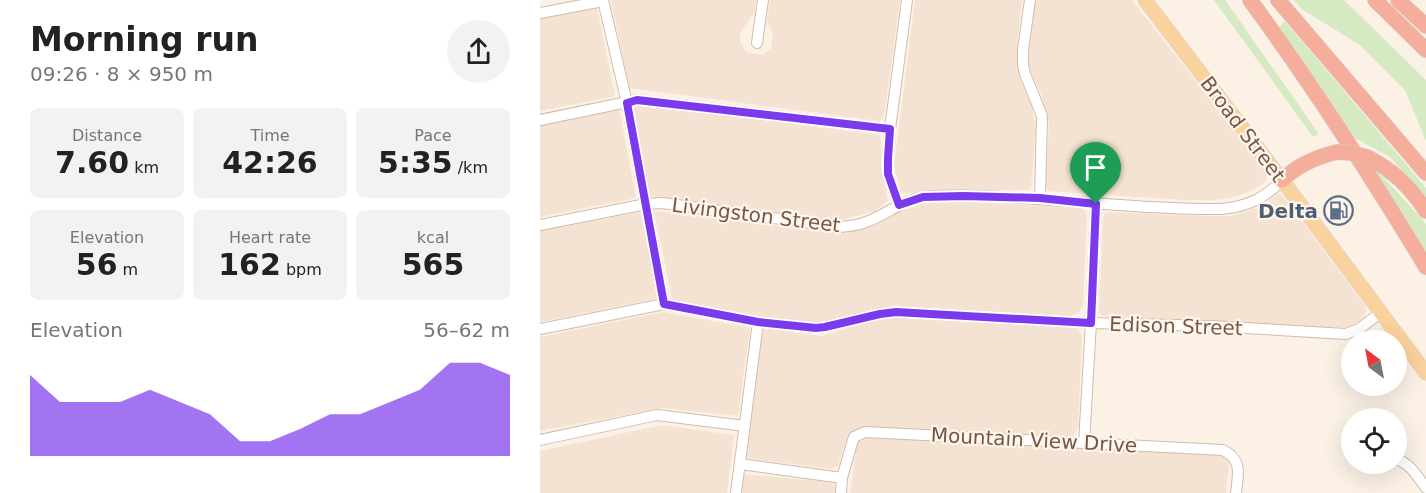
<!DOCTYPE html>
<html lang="en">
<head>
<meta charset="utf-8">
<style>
	body { margin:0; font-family:"DejaVu Sans",sans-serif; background:#f2f2f2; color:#222; height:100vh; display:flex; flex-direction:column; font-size:22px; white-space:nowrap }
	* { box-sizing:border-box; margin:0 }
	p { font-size:20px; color:#767676 }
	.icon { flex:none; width:33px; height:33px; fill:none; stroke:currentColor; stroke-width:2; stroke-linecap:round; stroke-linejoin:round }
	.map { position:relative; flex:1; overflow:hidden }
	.panel { display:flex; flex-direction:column; background:#fff; width:540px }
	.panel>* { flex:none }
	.needle { width:39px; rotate:328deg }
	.tools { position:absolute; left:801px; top:330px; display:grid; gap:12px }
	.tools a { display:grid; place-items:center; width:66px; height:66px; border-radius:50%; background:#fff; box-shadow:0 6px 24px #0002; font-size:30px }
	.pin { position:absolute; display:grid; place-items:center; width:51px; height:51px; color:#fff; margin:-62px -26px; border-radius:50% 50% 50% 0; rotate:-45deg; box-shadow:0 0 6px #0007 }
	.pin .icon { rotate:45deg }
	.round { display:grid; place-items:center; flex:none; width:63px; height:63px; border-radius:32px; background:#f2f2f2 }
	.headline { display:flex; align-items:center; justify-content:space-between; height:102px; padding:0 30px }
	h1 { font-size:33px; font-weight:600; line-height:45px }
	.stats { display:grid; grid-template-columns:repeat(3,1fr); gap:9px; height:102px; padding:6px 30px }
	.stats div { display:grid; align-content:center; border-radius:9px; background:#f2f2f2; text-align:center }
	.stats b { font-size:30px; font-weight:600 }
	.stats small { font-size:16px; font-weight:400 }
	.stats p { font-size:16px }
	.chart { height:168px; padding:12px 30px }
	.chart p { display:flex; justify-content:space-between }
	.chart svg { width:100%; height:108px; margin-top:6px; fill:#7c3aed; opacity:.7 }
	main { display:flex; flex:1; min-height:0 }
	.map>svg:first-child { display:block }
	.residential { fill:#f4e3d3 }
	.green { fill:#d5eac3 }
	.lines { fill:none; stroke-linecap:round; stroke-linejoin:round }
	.minor-casing { stroke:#d0bbae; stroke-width:12 }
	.major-casing { stroke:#d8d0cc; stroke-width:15 }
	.highway-casing { stroke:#d8d0cc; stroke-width:16 }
	.minor { stroke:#fff; stroke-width:10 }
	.major { stroke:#fad29e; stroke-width:14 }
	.highway { stroke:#f6ae9c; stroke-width:15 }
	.highway-bridge-casing { stroke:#d8d0cc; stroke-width:16; stroke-linecap:butt }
	.highway-bridge { stroke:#f6ae9c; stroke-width:15 }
	.route-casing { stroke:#fff; stroke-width:12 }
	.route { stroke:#7c3aed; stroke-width:8 }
	.labels { text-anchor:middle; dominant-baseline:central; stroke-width:4.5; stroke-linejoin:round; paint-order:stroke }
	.street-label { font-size:20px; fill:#75574a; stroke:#fff6eb }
	.service-label { font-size:20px; font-weight:bold; fill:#4e5e75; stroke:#fff6eb; text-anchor:end }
</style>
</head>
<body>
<main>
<section class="panel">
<div class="headline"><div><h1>Morning run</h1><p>09:26 · 8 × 950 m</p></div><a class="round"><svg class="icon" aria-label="share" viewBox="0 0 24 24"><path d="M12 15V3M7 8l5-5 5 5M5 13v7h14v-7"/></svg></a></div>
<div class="stats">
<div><p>Distance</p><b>7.60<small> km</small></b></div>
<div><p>Time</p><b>42:26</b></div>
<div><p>Pace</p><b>5:35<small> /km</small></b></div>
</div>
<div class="stats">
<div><p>Elevation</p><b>56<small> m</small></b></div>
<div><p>Heart rate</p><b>162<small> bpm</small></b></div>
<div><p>kcal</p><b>565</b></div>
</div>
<div class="chart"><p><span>Elevation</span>56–62 m</p>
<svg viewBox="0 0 160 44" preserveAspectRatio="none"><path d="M0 44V11L10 22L20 22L30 22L40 17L50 22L60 27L70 38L80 38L90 33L100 27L110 27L120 22L130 17L140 6L150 6L160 11V44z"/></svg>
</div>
</section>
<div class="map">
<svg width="886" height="493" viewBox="0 0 886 493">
	<rect width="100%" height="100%" fill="#fcf1e5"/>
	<path class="residential" d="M71,0H216L214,13L200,33V43L207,52L214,54L223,55L231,48L233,34L227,21L230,0H360L344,116L339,121L89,88Z
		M375,0H482L477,42V66L481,82L491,104L496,128L491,188L489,190H391L364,194L361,192L354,166Z
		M496,0H592L726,171L727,175L726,181L721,185L708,192L694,197L675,200H644L509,191L506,185L509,122L501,94L489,67L488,48Z
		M57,7L75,96L0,111V19Z
		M91,103L339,135L341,138V168L348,201L335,211L298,221L110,196Z
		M79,108L96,198L0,217V124Z
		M740,194L743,196L825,305L826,312L824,316L813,325L808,327H782L563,316L560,314L559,311L563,218L565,213L570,212L664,216H691L720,207L737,195Z
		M409,201L540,208L544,210L547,215L543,306L539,312L531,316L355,306L276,324L226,318L133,302L114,211L286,232L322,230L372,206L394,202Z
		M100,212L118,298L0,322V231Z
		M123,312L210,328L198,416L122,408L0,431V337Z
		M344,318L532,326L535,327L540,332L542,336L538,428L534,434L529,436L331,427L321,429L311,433L308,437L304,446L298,466L291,469L205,458L222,331L225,328L281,336Z
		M118,426H129L194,435L187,493H0V451Z
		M327,437L683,455L687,458L689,463L686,493H310L317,443L321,439Z
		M203,474L288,482L296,488V493H200Z"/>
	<path class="green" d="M674,0H685L779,134L773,137Z
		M754,0H804L886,80V141L865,90L820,45L763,10Z
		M745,21L886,188V202L875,185L850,157L815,138L739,27Z
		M832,165L883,220L886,224V253Z"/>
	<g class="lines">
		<defs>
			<path id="minor" d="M63,0L87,103L124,304
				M490,0L483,49V65L485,74L502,116L500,198
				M0,13L63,1
				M217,43L223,0
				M0,120L97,100L350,129
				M359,205L348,174V158L350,129L367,0
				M0,225L106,204L122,203L299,227C308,226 317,226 326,222C346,215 362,200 384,197C408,194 438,196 462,197C536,200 609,210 682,209C708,206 724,199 742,180
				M0,329L124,304L218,322L276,328L285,327L340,314L356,312L551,323L672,326L806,334L819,329L840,313
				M0,440L117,415L205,426
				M544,443L551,323L556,204
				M856,459C871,464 877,476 886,488
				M200,464L302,478
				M196,493L218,322
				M301,493L302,478L312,443L314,437L325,432L683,450C703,460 698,474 696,493"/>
			<path id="major" d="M605,0L742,180L886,373"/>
			<path id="highway" d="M710,0C773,86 831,176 886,267
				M738,0L886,173
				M835,0L886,50
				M858,0L886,26
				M827,157C853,170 870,187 886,211
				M742,180C758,165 775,157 797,152"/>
		</defs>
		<use href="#minor" class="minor-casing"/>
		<use href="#major" class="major-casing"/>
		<use href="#highway" class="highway-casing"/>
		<use href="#minor" class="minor"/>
		<use href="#major" class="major"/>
		<use href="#highway" class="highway"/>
		<defs>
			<path id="highway-bridge" d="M797,152L811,153L827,157"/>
		</defs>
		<use href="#highway-bridge" class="highway-bridge-casing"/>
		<use href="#highway-bridge" class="highway-bridge"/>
	</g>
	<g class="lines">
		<defs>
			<path id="route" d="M97,100L350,129L348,158V174L359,205L383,197L424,196L500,198L556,204L551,323L356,312L340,314L285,327L276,328L218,322L124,304L87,103Z"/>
		</defs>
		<use href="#route" class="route-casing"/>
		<use href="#route" class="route"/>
	</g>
	<defs>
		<symbol id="fuel-ring" viewBox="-11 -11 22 22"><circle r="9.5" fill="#fff6eb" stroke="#5c6f8a" stroke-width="1.5"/><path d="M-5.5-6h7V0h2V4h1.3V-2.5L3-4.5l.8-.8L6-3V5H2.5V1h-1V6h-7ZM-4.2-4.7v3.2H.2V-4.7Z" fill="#5c6f8a"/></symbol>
	</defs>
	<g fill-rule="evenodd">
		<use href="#fuel-ring" x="782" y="194" width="33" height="33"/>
	</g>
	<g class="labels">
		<g class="street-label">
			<text transform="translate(703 129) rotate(53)">Broad Street</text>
			<text transform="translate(216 215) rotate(7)">Livingston Street</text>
			<text transform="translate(636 326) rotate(2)">Edison Street</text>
			<text transform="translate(494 440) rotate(3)">Mountain View Drive</text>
		</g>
		<g class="service-label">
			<text x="778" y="211">Delta</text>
		</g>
	</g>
</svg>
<div class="tools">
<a><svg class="needle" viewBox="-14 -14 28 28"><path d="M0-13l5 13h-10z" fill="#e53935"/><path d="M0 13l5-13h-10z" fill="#767676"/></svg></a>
<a><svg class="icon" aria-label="locate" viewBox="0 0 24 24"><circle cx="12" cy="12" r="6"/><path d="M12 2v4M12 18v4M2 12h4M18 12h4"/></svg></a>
</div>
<div class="pin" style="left:556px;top:204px;background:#1e9e55"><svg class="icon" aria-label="arrive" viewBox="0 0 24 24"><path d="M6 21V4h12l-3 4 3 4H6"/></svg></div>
</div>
</main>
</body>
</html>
